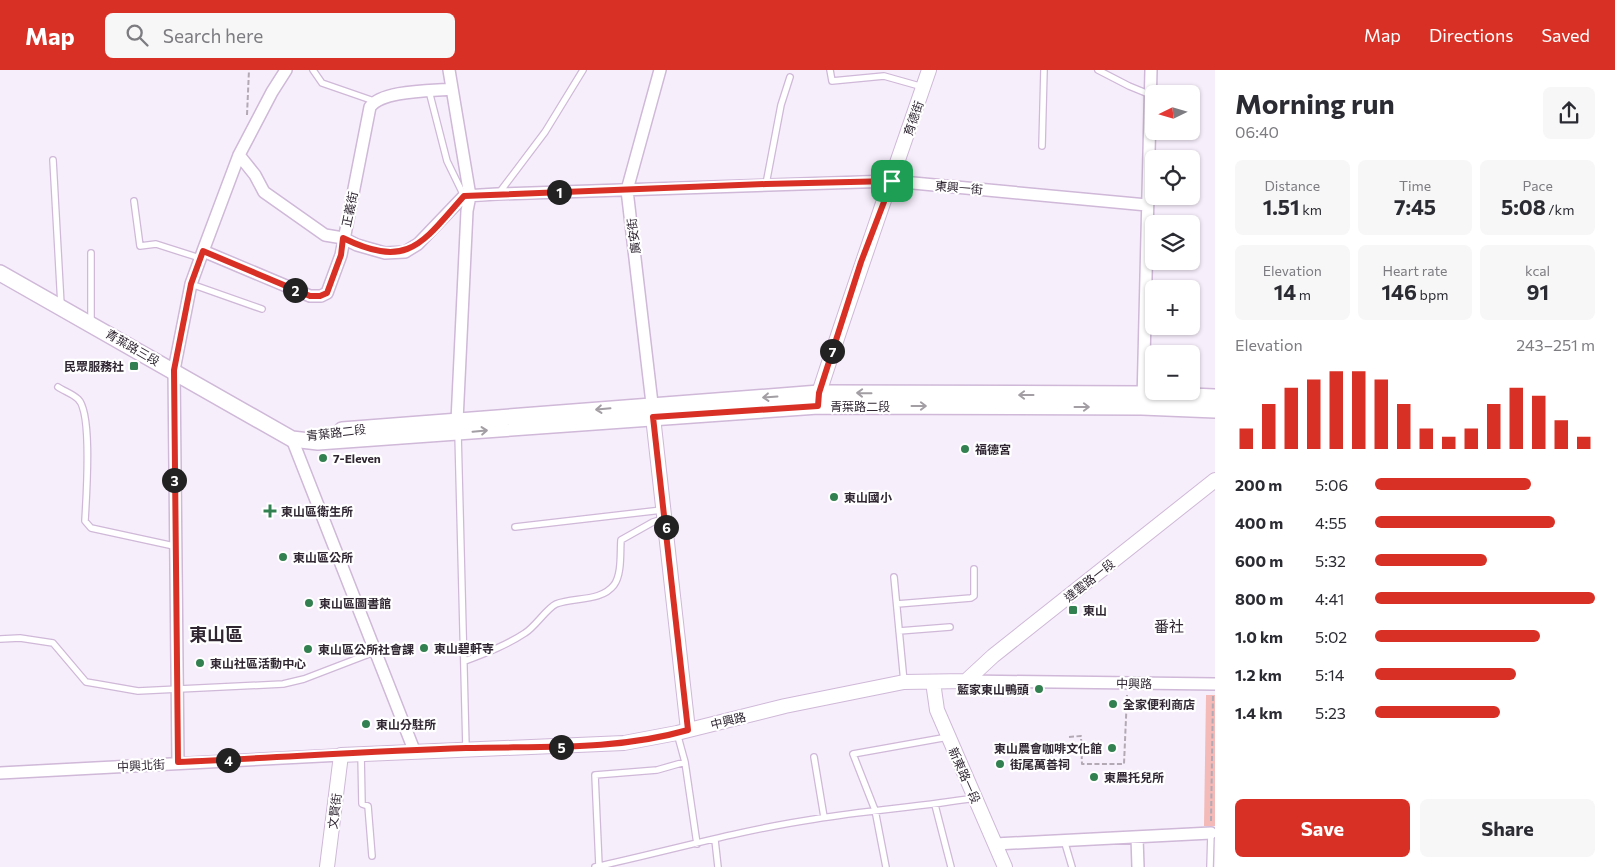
<!DOCTYPE html>
<html lang="en">
<head>
<meta charset="utf-8">
<style>
	body { margin:0; font-family:Commissioner,"Noto Sans TC",sans-serif; background:#f7f7f7; color:#2b2b33; height:100vh; display:flex; flex-direction:column; font-size:19px; white-space:nowrap }
	* { box-sizing:border-box; margin:0 }
	p { font-size:16px; color:#7c7c81 }
	.icon { flex:none; width:28px; height:28px; fill:none; stroke:currentColor; stroke-width:2; stroke-linecap:round; stroke-linejoin:round }
	.map { position:relative; flex:1; overflow:hidden }
	.drawer { display:flex; flex-direction:column; background:#fff; width:400px }
	.drawer>* { flex:none }
	.needle { width:32px; rotate:265deg }
	.buttons { position:absolute; left:1145px; top:15px; display:grid; gap:10px }
	.buttons a { display:grid; place-items:center; width:55px; height:55px; border-radius:8px; background:#fff; box-shadow:0 1px 4px #0004; font-size:25px }
	.pin { position:absolute; display:grid; place-items:center; width:42px; height:42px; color:#fff; margin:-21px; border-radius:10px; box-shadow:0 2px 8px #0006 }
	.km { position:absolute; width:25px; height:25px; margin:-12px; border-radius:50%; background:#222; color:#fff; font-size:14px; line-height:25px; text-align:center }
	.round { display:grid; place-items:center; flex:none; width:52px; height:52px; border-radius:8px; background:#f7f7f7 }
	.overview { display:flex; align-items:center; justify-content:space-between; height:85px; padding:0 20px }
	h1 { font-size:28px; font-weight:700; line-height:38px }
	.metrics { display:grid; grid-template-columns:repeat(3,1fr); gap:8px; height:85px; padding:5px 20px }
	.metrics div { display:grid; align-content:center; border-radius:8px; background:#f7f7f7; text-align:center }
	.metrics b { font-size:21px; font-weight:700 }
	.metrics small { font-size:14px; font-weight:400 }
	.metrics p { font-size:14px }
	.chart { height:140px; padding:10px 20px }
	.chart p { display:flex; justify-content:space-between }
	.chart svg { width:100%; height:90px; margin-top:5px; stroke:#d93025; stroke-width:6 }
	.action { display:flex; gap:10px; margin-top:auto; padding:10px 20px }
	.action a { flex:1; height:58px; border-radius:8px; background:#d93025; color:#fff; font-size:20px; font-weight:700; line-height:58px; text-align:center }
	.action a+a { background:#f7f7f7; color:#2b2b33 }
	ul { padding:0 20px; list-style:none; font-size:16px }
	li { display:grid; grid-template-columns:80px 60px 1fr; align-items:center; height:38px }
	li i { height:12px; border-radius:6px; background:#d93025 }
	header { display:flex; align-items:center; gap:30px; box-sizing:border-box; height:70px; padding:0 25px; background:#d93025; color:#fff }
	header strong { font-size:24px }
	nav { display:flex; gap:28px; margin-inline-start:auto; font-size:18px }
	.search { width:350px; height:45px; background:#f7f7f7; display:flex; align-items:center; gap:12px; box-sizing:border-box; padding:0 18px; border-radius:8px; color:#7c7c81; font-size:19px }
	main { display:flex; flex:1; min-height:0 }
	.map>svg:first-child { display:block }
	.green { fill:#f3bab7 }
	.lines { fill:none; stroke-linecap:round; stroke-linejoin:round }
	.service-casing { stroke:#cfb8d8; stroke-width:8 }
	.minor-casing { stroke:#cfb8d8; stroke-width:14 }
	.tertiary-casing { stroke:#cfb8d8; stroke-width:16 }
	.secondary-casing { stroke:#cfb8d8; stroke-width:18 }
	.path { stroke:#b2a9b5; stroke-width:2; stroke-dasharray:5 2.5; stroke-linecap:butt }
	.service { stroke:#fff; stroke-width:5.5 }
	.minor { stroke:#fff; stroke-width:11 }
	.tertiary { stroke:#fff; stroke-width:14 }
	.secondary { stroke:#fff; stroke-width:15 }
	.oneway { stroke:#a29ea3 }
	.route-casing { stroke:#fff; stroke-width:10 }
	.route { stroke:#d93025; stroke-width:6 }
	.poi-dot { fill:#328050; stroke:#fff; stroke-width:2 }
	.labels { text-anchor:middle; dominant-baseline:central; stroke-width:4.5; stroke-linejoin:round; paint-order:stroke }
	.street-label { font-size:12px; fill:#302733; stroke:#fff }
	.poi-label { font-size:12px; font-weight:bold; fill:#302733; stroke:#fff; text-anchor:start }
	.quarter-label { font-size:15px; fill:#302733; stroke:#fff }
	.district-label { font-size:18px; font-weight:bold; fill:#302733; stroke:#fff }
</style>
</head>
<body>
<header>
<strong>Map</strong>
<div class="search"><svg class="icon" aria-label="search" viewBox="0 0 24 24"><circle cx="10" cy="10" r="6"/><path d="M15 15l6 6"/></svg>Search here</div>
<nav><a>Map</a><a>Directions</a><a>Saved</a></nav>
</header>
<main>
<div class="map">
<svg width="1215" height="797" viewBox="0 0 1215 797">
	<rect width="100%" height="100%" fill="#f7eefb"/>
	<path class="green" d="M1206,625H1215V756H1204Z"/>
	<g class="lines">
		<defs>
			<path id="service" d="M313,0L322,13L374,31
				M830,0L832,11L884,6L923,17
				M1098,0L1129,16L1151,25
				M429,21L447,91L464,126
				M1042,76L1044,0
				M53,90L61,235
				M766,114L781,35L790,7
				M499,123L545,62L583,0
				M134,131L140,176L156,174L200,188
				M91,183V253
				M191,214L262,239
				M58,317C64,321 73,324 78,329C93,343 86,429 85,451L91,458L174,476
				M458,363L466,678
				M515,457L662,440
				M894,507L904,612
				M897,534L971,528L974,526V499
				M899,561L950,557
				M0,569L20,568L53,573L86,612L98,614L138,621L283,614L304,609L377,581
				M465,591C486,583 507,575 525,563C535,557 547,538 556,534C574,527 601,532 614,515C622,504 620,483 621,470L653,452L663,449
				M677,663L685,692L697,774
				M361,684L362,734L368,736L372,786
				M814,687L824,747
				M935,735L951,797
				M715,770L718,797
				M1064,770L1072,797
				M599,796L595,705L657,700L685,692
				M595,797C668,781 741,760 815,749C868,740 921,737 974,728
				M886,797L875,740L853,684L948,667
				M1210,797L1211,763"/>
			<path id="minor" d="M449,0L470,126L467,141L457,351
				M239,85L255,105L264,122L325,165L343,168L357,175L385,183L405,182L418,174L464,126L497,124L892,111L1147,135
				M203,181L310,226H321L327,223L341,185L370,37C382,20 431,21 452,19
				M1143,331L1151,0
				M653,342L627,120L660,0
				M292,369L414,680
				M966,611L1215,614
				M178,693L174,300L191,214L203,181L239,85L272,22L286,0
				M0,703L341,685
				M1137,767L1138,797
				M995,774L1211,763"/>
			<path id="tertiary" d="M818,333L819,323C854,215 892,108 929,0
				M653,347L688,660
				M933,612L937,640L1005,797
				M327,797L341,685L624,673L677,663L785,636L904,612L966,611L993,586L1215,410"/>
			<path id="secondary" d="M0,203L292,369L318,372L818,336L1142,337L1215,340
				M342,360L819,323L1143,324L1215,327"/>
		</defs>
		<use href="#service" class="service-casing"/>
		<use href="#minor" class="minor-casing"/>
		<use href="#tertiary" class="tertiary-casing"/>
		<use href="#secondary" class="secondary-casing"/>
		<path class="path" d="M247,45L249,0
			M1069,667L1081,666L1082,694H1124L1127,625
			M1211,751L1213,624"/>
		<use href="#service" class="service"/>
		<use href="#minor" class="minor"/>
		<use href="#tertiary" class="tertiary"/>
		<use href="#secondary" class="secondary"/>
	</g>
	<defs><path id="oneway-shaft" d="M-6 0H5M1.5-3L5.5 0L1.5 3" fill="none" stroke-width="1.6" stroke-linecap="round" stroke-linejoin="round" transform="scale(1.25)"/></defs>
	<g class="oneway">
		<use href="#oneway-shaft" transform="translate(864 323) rotate(-179)"/>
		<use href="#oneway-shaft" transform="translate(1026 325) rotate(180)"/>
		<use href="#oneway-shaft" transform="translate(770 327) rotate(176)"/>
		<use href="#oneway-shaft" transform="translate(919 336)"/>
		<use href="#oneway-shaft" transform="translate(1082 337)"/>
		<use href="#oneway-shaft" transform="translate(603 339) rotate(175)"/>
		<use href="#oneway-shaft" transform="translate(480 361) rotate(-5)"/>
	</g>
	<g class="lines">
		<defs>
			<path id="route" d="M892,111L861,192L819,323L818,336L653,347L688,660C615,681 540,676 466,678C370,681 274,688 178,692L174,300L191,214L203,181L310,226H320L327,223L341,185L343,168C409,200 422,173 464,126L766,114Z"/>
		</defs>
		<use href="#route" class="route-casing"/>
		<use href="#route" class="route"/>
	</g>
	<g class="poi-dot">
		<rect x="129" y="291" width="10" height="10" rx="2.5"/>
		<circle cx="965" cy="379" r="5"/>
		<circle cx="323" cy="388" r="5"/>
		<circle cx="834" cy="427" r="5"/>
		<path d="M267.5 433.5h5v5h5v5h-5v5h-5v-5h-5v-5h5z"/>
		<circle cx="283" cy="487" r="5"/>
		<circle cx="309" cy="533" r="5"/>
		<rect x="1068" y="535" width="10" height="10" rx="2.5"/>
		<circle cx="424" cy="578" r="5"/>
		<circle cx="308" cy="579" r="5"/>
		<circle cx="200" cy="593" r="5"/>
		<circle cx="1039" cy="619" r="5"/>
		<circle cx="1113" cy="634" r="5"/>
		<circle cx="366" cy="654" r="5"/>
		<circle cx="1112" cy="678" r="5"/>
		<circle cx="1000" cy="694" r="5"/>
		<circle cx="1094" cy="707" r="5"/>
	</g>
	<g class="labels">
		<g class="street-label">
			<text transform="translate(913 48) rotate(-71)">育德街</text>
			<text transform="translate(959 117) rotate(5)">東興一街</text>
			<text transform="translate(349 139) rotate(-78)">正義街</text>
			<text transform="translate(633 166) rotate(-97)">廣安街</text>
			<text transform="translate(133 277) rotate(30)">青葉路三段</text>
			<text x="860" y="336">青葉路二段</text>
			<text transform="translate(336 362) rotate(-7)">青葉路二段</text>
			<text transform="translate(1089 510) rotate(-38)">達雲路一段</text>
			<text transform="translate(1134 613) rotate(1)">中興路</text>
			<text transform="translate(728 650) rotate(-14)">中興路</text>
			<text transform="translate(141 695) rotate(-3)">中興北街</text>
			<text transform="translate(965 705) rotate(66)">新東路一段</text>
			<text transform="translate(334 741) rotate(-83)">文賢街</text>
		</g>
		<g class="poi-label">
			<text x="124" y="296" text-anchor="end">民眾服務社</text>
			<text x="975" y="379">福德宮</text>
			<text x="333" y="388">7-Eleven</text>
			<text x="844" y="427">東山國小</text>
			<text x="281" y="441">東山區衛生所</text>
			<text x="293" y="487">東山區公所</text>
			<text x="319" y="533">東山區圖書館</text>
			<text x="1083" y="540">東山</text>
			<text x="434" y="578">東山碧軒寺</text>
			<text x="318" y="579">東山區公所社會課</text>
			<text x="210" y="593">東山社區活動中心</text>
			<text x="1029" y="619" text-anchor="end">藍家東山鴨頭</text>
			<text x="1123" y="634">全家便利商店</text>
			<text x="376" y="654">東山分駐所</text>
			<text x="1102" y="678" text-anchor="end">東山農會咖啡文化館</text>
			<text x="1010" y="694">街尾萬善祠</text>
			<text x="1104" y="707">東農托兒所</text>
		</g>
		<g class="quarter-label">
			<text x="1169" y="556">番社</text>
		</g>
		<g class="district-label">
			<text x="216" y="564">東山區</text>
		</g>
	</g>
</svg>
<div class="buttons">
<a><svg class="needle" viewBox="-14 -14 28 28"><path d="M0-13l5 13h-10z" fill="#e53935"/><path d="M0 13l5-13h-10z" fill="#7c7c81"/></svg></a>
<a><svg class="icon" aria-label="locate" viewBox="0 0 24 24"><circle cx="12" cy="12" r="6"/><path d="M12 2v4M12 18v4M2 12h4M18 12h4"/></svg></a>
<a><svg class="icon" aria-label="layers" viewBox="0 0 24 24"><path d="M12 4l9 5-9 5-9-5zM3 14l9 5 9-5"/></svg></a>
<a>+</a>
<a>−</a>
</div>
<div class="pin" style="left:892px;top:111px;background:#1e9e55"><svg class="icon" aria-label="arrive" viewBox="0 0 24 24"><path d="M6 21V4h12l-3 4 3 4H6"/></svg></div>
<b class="km" style="left:559px;top:122px">1</b>
<b class="km" style="left:295px;top:220px">2</b>
<b class="km" style="left:174px;top:410px">3</b>
<b class="km" style="left:228px;top:690px">4</b>
<b class="km" style="left:561px;top:677px">5</b>
<b class="km" style="left:666px;top:457px">6</b>
<b class="km" style="left:832px;top:281px">7</b>
</div>
<section class="drawer">
<div class="overview"><div><h1>Morning run</h1><p>06:40</p></div><a class="round"><svg class="icon" aria-label="share" viewBox="0 0 24 24"><path d="M12 15V3M7 8l5-5 5 5M5 13v7h14v-7"/></svg></a></div>
<div class="metrics">
<div><p>Distance</p><b>1.51<small> km</small></b></div>
<div><p>Time</p><b>7:45</b></div>
<div><p>Pace</p><b>5:08<small> /km</small></b></div>
</div>
<div class="metrics">
<div><p>Elevation</p><b>14<small> m</small></b></div>
<div><p>Heart rate</p><b>146<small> bpm</small></b></div>
<div><p>kcal</p><b>91</b></div>
</div>
<div class="chart"><p><span>Elevation</span>243–251 m</p>
<svg viewBox="0 0 160 44" preserveAspectRatio="none"><path d="M5 44V34M15 44V22M25 44V14M35 44V10M45 44V6M55 44V6M65 44V10M75 44V22M85 44V34M95 44V38M105 44V34M115 44V22M125 44V14M135 44V18M145 44V30M155 44V38"/></svg>
</div>
<ul>
<li><b>200 m</b>5:06<i style="width:71%"></i></li>
<li><b>400 m</b>4:55<i style="width:82%"></i></li>
<li><b>600 m</b>5:32<i style="width:51%"></i></li>
<li><b>800 m</b>4:41<i style="width:100%"></i></li>
<li><b>1.0 km</b>5:02<i style="width:75%"></i></li>
<li><b>1.2 km</b>5:14<i style="width:64%"></i></li>
<li><b>1.4 km</b>5:23<i style="width:57%"></i></li>
</ul>
<div class="action"><a>Save</a><a>Share</a></div>
</section>
</main>
</body>
</html>
